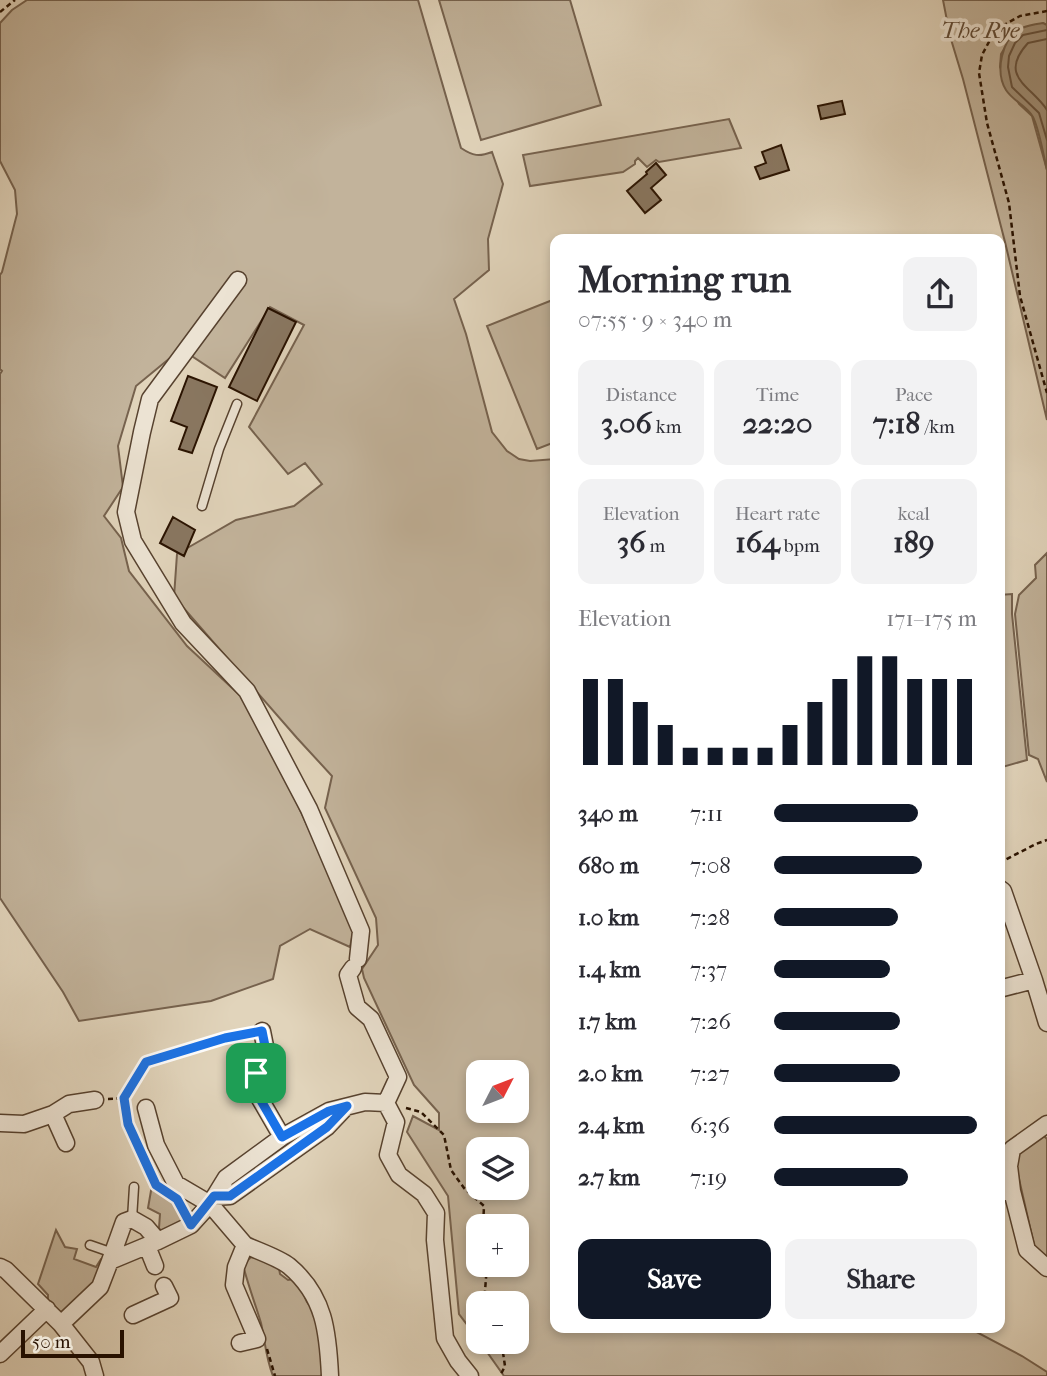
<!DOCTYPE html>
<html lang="en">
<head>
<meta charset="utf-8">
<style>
	body { margin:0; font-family:"IM FELL French Canon",serif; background:#f2f2f3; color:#2b2b33; height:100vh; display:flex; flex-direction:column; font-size:26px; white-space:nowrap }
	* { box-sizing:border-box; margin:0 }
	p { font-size:23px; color:#7c7c81 }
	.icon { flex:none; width:38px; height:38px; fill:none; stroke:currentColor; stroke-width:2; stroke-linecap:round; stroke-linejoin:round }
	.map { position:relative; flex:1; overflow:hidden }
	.sheet { position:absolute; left:550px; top:234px; width:455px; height:1099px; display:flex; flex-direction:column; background:#fff; border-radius:14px; box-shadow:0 4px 10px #0003 }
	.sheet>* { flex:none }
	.needle { width:46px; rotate:48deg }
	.buttons { position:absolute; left:466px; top:1060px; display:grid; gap:14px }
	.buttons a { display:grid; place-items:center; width:63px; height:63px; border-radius:14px; background:#fff; box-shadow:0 4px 10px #0003; font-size:35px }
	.scale { position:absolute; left:21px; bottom:18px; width:103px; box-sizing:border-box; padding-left:7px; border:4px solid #291200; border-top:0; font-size:19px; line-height:24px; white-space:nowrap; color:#291200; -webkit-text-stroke:5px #ece3d3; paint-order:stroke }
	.pin { position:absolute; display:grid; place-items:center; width:60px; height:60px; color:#fff; margin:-30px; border-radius:14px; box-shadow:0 4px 10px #0006 }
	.round { display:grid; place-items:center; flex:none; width:74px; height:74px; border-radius:14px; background:#f2f2f3 }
	.head { display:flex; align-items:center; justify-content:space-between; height:119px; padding:0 28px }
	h1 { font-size:38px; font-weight:800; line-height:52px }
	.metrics { display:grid; grid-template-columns:repeat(3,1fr); gap:10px; height:119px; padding:7px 28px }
	.metrics div { display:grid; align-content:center; border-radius:14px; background:#f2f2f3; text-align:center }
	.metrics b { font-size:30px; font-weight:800 }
	.metrics small { font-size:19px; font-weight:400 }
	.metrics p { font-size:19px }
	.chart { height:196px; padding:14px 28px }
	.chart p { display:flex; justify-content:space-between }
	.chart svg { width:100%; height:126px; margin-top:7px; stroke:#111827; stroke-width:6 }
	.cta { display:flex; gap:14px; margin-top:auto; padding:14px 28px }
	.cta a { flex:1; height:80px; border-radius:14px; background:#111827; color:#fff; font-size:28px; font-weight:800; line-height:80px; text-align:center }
	.cta a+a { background:#f2f2f3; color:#2b2b33 }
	ul { padding:0 28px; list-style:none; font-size:23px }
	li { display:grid; grid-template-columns:112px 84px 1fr; align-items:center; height:52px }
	li i { height:18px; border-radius:9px; background:#111827 }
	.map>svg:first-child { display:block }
	.green { fill:#c2b39b; stroke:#76624e; stroke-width:2; fill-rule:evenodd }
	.water { fill:#a2927b; stroke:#725f4a; stroke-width:2 }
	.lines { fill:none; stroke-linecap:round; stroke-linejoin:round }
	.shore { stroke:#66523e; stroke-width:2 }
	.building { fill:#897761; stroke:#291200; stroke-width:2 }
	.service-casing { stroke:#57422f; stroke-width:11 }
	.minor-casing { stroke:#57422f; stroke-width:19 }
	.path { stroke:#291200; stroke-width:2.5; stroke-dasharray:5 3.5; stroke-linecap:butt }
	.service { stroke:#ece3d3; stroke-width:8 }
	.minor { stroke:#ece3d3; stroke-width:16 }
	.route-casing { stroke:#fff; stroke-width:14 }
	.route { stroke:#1a73e8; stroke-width:9 }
	.labels { text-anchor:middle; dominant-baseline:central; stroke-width:7; stroke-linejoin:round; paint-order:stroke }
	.park-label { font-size:23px; font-style:italic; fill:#5f4a36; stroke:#ece3d3 }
</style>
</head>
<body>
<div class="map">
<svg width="1047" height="1376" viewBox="0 0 1047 1376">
	<rect width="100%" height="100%" fill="#e1d4bb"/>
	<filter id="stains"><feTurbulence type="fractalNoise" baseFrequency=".00286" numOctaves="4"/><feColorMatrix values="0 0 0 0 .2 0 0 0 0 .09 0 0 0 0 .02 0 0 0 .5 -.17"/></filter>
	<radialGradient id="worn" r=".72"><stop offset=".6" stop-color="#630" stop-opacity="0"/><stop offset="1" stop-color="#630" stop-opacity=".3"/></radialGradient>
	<path class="green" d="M27,0H418L461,148C473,156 479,157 492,152L503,184L488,239L489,270L454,299L466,334L492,432L507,451L519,459L530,461L555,459V1328H969L1022,1356L1047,1372V1376H504L480,1342H516V1304H478V1339L459,1314L448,1196L407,1132L413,1116L439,1130V1113L414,1085L364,978L362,969L378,945L376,918L325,808L332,776L297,738L174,597L177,554L236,520L294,506L322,484L305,463L288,474L249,427L304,325L270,307L225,378L181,349L136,386L118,446L123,487L104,516L121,538L129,571L187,646L245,700L285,777L354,928L350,947L310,929L280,946L273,979L211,1001L79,1021L63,992L0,898V374L2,371L0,369V275L2,272L17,214L15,190L0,161V23L12,10ZM478,1073H516V1111H478ZM478,1150H516V1188H478ZM478,1227H516V1265H478Z
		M439,0H570L601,105L481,140Z
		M943,0H1047V25L1043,23L1010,39L1001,54L1000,67L1019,104L1032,116L1047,170V420L1005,242L963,79L950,36Z
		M729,119L741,148L659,162L656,160L647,167L638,158L635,161V164L623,172L530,186L523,155Z
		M555,299V442L537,449L487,326Z
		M1047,553V782L1038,759L1029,755L1015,614L1019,595L1036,578L1035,565Z
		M1012,594V614L1027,760L999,768V595Z
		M1044,1136L1047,1139V1260L1042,1257L1034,1245L1015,1161C1018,1149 1032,1137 1044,1136Z
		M152,1185L174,1200L188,1220L161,1231L159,1228L160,1214L148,1208Z
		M56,1230L65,1247L77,1249L74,1259L96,1267L101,1259L104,1258L97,1279L89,1287L69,1310L58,1313L48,1301V1295L38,1284Z
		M252,1256L279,1268L280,1274L288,1280L294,1279L303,1287C304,1299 307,1305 318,1312C318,1333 319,1352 327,1372L320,1376H273C266,1359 265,1341 261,1323C255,1303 248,1285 243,1265Z"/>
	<path class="water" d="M1043,23L1047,25V170C1043,154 1040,132 1033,117C1027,106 1013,101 1006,90C995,72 1001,38 1022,28C1028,25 1036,24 1043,23Z"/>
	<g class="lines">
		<path class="shore" d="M1047,30L1023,35L1015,43L1009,56L1008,67L1012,87L1039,113L1047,140
			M1047,39L1028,43C997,77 1032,86 1047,110"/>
	</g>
	<path class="building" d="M842,101L845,114L821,119L818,106Z
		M781,145L789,170L760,179L755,167L766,163L762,152Z
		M656,163L666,175L651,188L661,200L645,213L627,191L647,174L646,172Z
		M268,308L296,322L257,401L229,387Z
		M188,376L217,387L192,453L179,449L187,427L171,421Z
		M173,517L195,530L184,556L160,543Z"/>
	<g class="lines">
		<defs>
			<path id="service" d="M202,506L219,449L237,404
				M132,1219L134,1187
				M90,1245L113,1253"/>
			<path id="minor" d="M238,280L150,399L142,432L126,512L133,541L183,623L247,691L309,809L361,931L358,959
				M999,888L1003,891L1034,980L1047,1023
				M353,968L348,975L357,1007L371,1019L398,1077L386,1103
				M999,989L1034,980
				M262,1031L267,1056L256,1073V1092L282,1137
				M146,1108L156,1145L176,1184L210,1204L226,1178L282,1137L329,1111L365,1102L386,1103L396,1122L388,1155L399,1175L424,1194L436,1213L435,1240L445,1338L458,1361L470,1376
				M53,1114L66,1143
				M0,1123L24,1124L53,1114L69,1104L95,1100
				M1012,1191L1009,1166L1012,1149L1047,1124
				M999,1192L1012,1191L1027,1250L1047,1268
				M214,1197L230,1196L327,1127L345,1108
				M245,1245C258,1251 279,1258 289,1266C325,1296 328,1333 330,1376
				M147,1246L155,1266
				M110,1261L124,1222L132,1219L146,1227L158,1241
				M0,1267L6,1270L61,1324L91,1362L95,1376
				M133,1315L170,1298L164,1286
				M61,1324L100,1287L110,1261L158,1241L191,1225L210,1204L245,1245L236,1267L234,1285L257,1339L240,1343
				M0,1354L47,1309"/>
		</defs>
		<use href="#service" class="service-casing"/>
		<use href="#minor" class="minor-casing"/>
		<path class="path" d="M1047,11L1020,16L1004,25L991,38L982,55L979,73L987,123L1009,203L1020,296L1047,393
			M0,12L15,0
			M999,863L1036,844L1047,840
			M108,1099L124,1098L132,1102
			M406,1108L421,1112L444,1135L451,1170L464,1188L484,1206L483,1227
			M161,1188L156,1185L128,1124L124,1098L147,1062L225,1038L246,1034
			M484,1304L487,1265
			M492,1342L502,1346L505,1366L500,1376
			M267,1349L275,1376"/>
		<use href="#service" class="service"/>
		<use href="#minor" class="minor"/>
	</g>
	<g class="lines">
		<defs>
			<path id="route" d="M262,1031L267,1056L256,1073V1092L282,1137L329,1111L347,1106L327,1127L230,1196H214L191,1225L177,1199L156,1185L128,1124L124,1098L146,1062L225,1038Z"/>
		</defs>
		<use href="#route" class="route-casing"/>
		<use href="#route" class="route"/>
	</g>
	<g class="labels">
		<g class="park-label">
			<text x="980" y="30">The Rye</text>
		</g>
	</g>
	<rect width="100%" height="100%" filter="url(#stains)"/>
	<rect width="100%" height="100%" fill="url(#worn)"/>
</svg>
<div class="buttons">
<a><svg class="needle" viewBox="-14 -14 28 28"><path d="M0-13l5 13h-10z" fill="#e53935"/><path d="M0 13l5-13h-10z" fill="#7c7c81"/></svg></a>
<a><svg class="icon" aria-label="layers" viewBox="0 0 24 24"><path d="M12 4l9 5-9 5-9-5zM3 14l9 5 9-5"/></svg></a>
<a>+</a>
<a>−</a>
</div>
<div class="scale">50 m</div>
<div class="pin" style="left:256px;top:1073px;background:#1e9e55"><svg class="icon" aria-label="arrive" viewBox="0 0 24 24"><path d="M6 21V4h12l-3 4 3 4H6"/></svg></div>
<section class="sheet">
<div class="head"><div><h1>Morning run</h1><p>07:55 · 9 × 340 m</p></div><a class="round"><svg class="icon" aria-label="share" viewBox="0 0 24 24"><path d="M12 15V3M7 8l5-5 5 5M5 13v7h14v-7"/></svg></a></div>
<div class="metrics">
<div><p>Distance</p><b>3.06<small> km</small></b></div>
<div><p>Time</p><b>22:20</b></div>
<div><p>Pace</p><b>7:18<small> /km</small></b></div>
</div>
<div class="metrics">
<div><p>Elevation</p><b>36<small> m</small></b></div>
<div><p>Heart rate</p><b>164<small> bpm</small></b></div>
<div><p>kcal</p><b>189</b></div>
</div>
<div class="chart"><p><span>Elevation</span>171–175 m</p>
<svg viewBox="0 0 160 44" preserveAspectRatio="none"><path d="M5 44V14M15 44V14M25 44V22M35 44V30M45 44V38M55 44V38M65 44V38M75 44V38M85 44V30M95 44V22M105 44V14M115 44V6M125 44V6M135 44V14M145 44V14M155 44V14"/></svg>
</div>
<ul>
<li><b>340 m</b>7:11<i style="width:71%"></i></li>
<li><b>680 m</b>7:08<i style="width:73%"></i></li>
<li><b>1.0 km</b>7:28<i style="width:61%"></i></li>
<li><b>1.4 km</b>7:37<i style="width:57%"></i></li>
<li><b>1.7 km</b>7:26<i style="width:62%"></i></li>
<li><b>2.0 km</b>7:27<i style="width:62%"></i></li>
<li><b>2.4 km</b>6:36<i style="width:100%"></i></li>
<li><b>2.7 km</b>7:19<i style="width:66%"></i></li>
</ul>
<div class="cta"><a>Save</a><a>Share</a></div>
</section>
</div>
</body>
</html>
